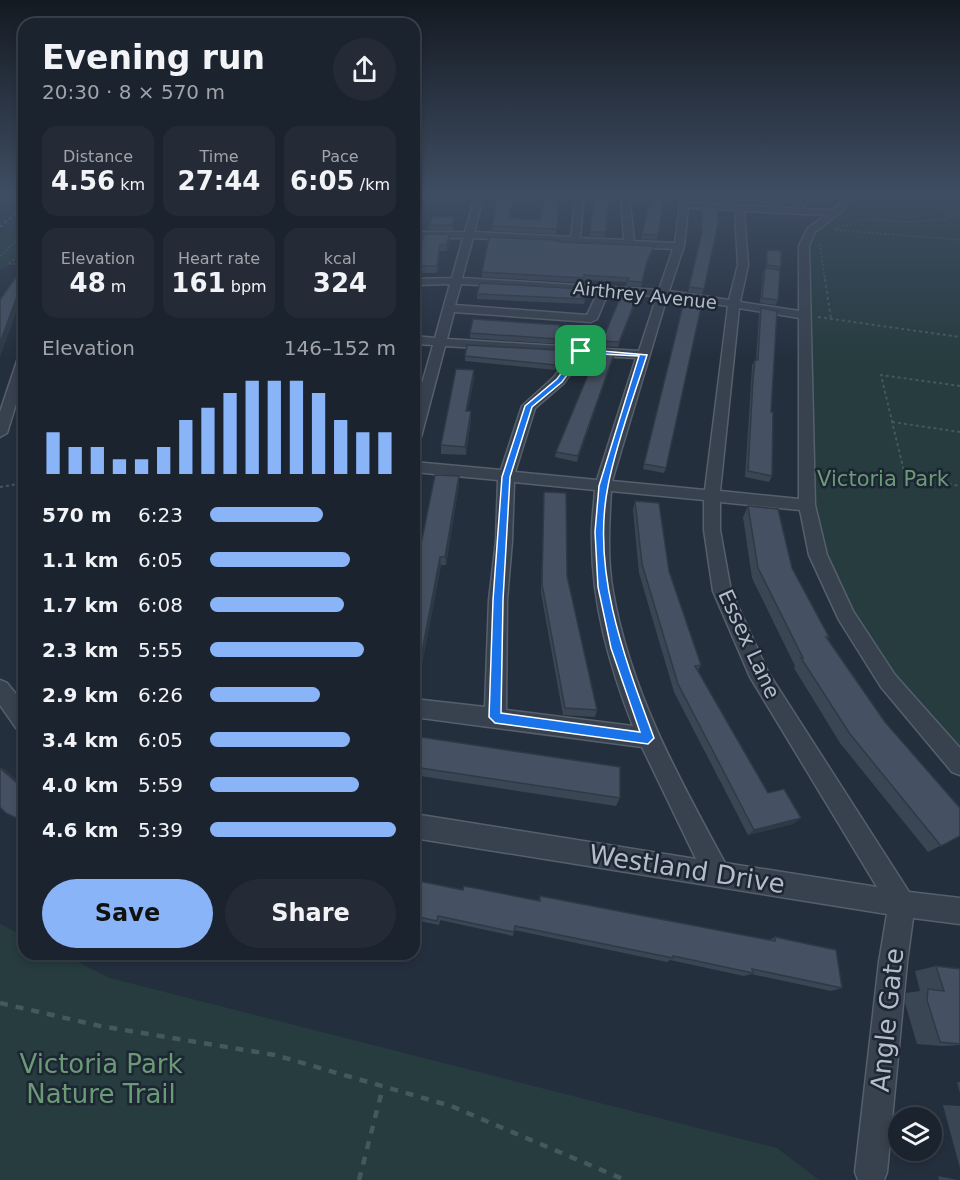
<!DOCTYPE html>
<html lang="en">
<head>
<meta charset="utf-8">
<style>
	body { margin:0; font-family:"DejaVu Sans",sans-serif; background:#242b36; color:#f1f3f6; height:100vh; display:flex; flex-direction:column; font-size:22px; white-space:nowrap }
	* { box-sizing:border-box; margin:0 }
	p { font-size:20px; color:#a0a4aa }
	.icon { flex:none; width:33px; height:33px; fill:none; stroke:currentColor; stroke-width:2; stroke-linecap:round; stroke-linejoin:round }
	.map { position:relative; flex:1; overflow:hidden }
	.panel { position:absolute; left:18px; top:18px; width:402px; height:942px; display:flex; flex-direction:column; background:#1b232e; border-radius:18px; box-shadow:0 3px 9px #0003,0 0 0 2px #39404a }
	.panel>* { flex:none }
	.fabs { position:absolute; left:888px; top:1107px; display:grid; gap:12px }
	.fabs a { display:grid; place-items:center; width:54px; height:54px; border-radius:50%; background:#1b232e; box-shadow:0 3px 9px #0003,0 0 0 2px #39404a; font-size:30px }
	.pin { position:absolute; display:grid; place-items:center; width:51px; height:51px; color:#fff; margin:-26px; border-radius:12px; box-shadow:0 3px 9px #0006 }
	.round { display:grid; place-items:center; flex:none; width:63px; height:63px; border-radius:32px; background:#242b36 }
	.headline { display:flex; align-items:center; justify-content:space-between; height:102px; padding:0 24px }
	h1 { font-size:33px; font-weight:700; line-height:45px }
	.metrics { display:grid; grid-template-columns:repeat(3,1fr); gap:9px; height:102px; padding:6px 24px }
	.metrics div { display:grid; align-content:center; border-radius:15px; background:#242b36; text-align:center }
	.metrics b { font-size:26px; font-weight:700 }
	.metrics small { font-size:16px; font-weight:400 }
	.metrics p { font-size:16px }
	.chart { height:168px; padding:12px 24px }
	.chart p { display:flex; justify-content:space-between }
	.chart svg { width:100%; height:108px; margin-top:6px; stroke:#8ab4f8; stroke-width:6 }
	.primary-button { display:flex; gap:12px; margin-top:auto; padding:12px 24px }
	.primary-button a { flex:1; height:69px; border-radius:36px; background:#8ab4f8; color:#111; font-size:24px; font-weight:700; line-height:69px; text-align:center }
	.primary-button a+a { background:#242b36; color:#f1f3f6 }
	ul { padding:0 24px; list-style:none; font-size:20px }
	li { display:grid; grid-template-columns:96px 72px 1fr; align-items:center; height:45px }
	li i { height:15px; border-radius:8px; background:#8ab4f8 }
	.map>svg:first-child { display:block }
	.green { fill:#263c3f }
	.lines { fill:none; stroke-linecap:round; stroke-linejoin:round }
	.minor-casing { stroke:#565f6c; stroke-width:3 }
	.path-far2 { stroke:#44595c; stroke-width:1.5; stroke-dasharray:2 2; stroke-linecap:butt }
	.path-far1 { stroke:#44595c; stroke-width:2; stroke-dasharray:3 3; stroke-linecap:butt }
	.path { stroke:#44595c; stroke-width:4.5; stroke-dasharray:8 8; stroke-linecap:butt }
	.minor { fill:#38414e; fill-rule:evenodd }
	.rail { stroke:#5a6575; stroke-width:2; stroke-dasharray:3 3; stroke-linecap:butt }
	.wall { fill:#3b4654 }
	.shaded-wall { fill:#303945 }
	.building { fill:#455162; stroke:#303945; stroke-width:1.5 }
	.route { fill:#1a73e8; stroke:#fff; stroke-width:1.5; fill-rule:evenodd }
	.labels { text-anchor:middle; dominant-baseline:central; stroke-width:5; stroke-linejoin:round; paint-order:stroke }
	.far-street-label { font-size:18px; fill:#b4bcc9; stroke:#1d2633 }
	.park-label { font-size:21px; fill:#6b9a76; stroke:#1d2633 }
	.street-label { font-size:21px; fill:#b4bcc9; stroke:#1d2633 }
	.near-street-label { font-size:26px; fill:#b4bcc9; stroke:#1d2633 }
	.near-park-label { font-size:26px; fill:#6b9a76; stroke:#1d2633 }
</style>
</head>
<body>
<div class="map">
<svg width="960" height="1180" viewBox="0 0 960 1180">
	<rect width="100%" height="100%" fill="#242f3e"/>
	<path class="green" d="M848,194H960V764L846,615L807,505L810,230L847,199Z
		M24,212V254L0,271V234Z
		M0,924L24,936V954H61L110,978L777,1148L819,1180H0Z"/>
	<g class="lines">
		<defs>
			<path id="minor" d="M476,194H484L474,232L571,237L576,194H584L580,238L624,240L621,194H629L634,241L675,243L680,205L676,194H684L687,203L797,208L793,202V194H801V202L806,209L833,210L840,204L844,194H852L842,211L815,232L809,246L815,505L827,555L853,611L895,675L960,748V775L952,772L881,687L839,620L809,555L800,510L720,502V530L731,591L768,672L909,892L960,898V924L913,918L907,962L887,1172L884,1180H858L855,1172L879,962L887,914L414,838V814L696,859L642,747L414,717V699L485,707L489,600L496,541L498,480L414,472V462L501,470L522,406L554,377L572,354L445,346L421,437L414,441V412L433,345L414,344V336L435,338L450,284L414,285V279L452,278L463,238H414V232H465ZM688,208L735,210L738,265L729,300L669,291L684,246ZM744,211L826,215L808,228L799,246V311L740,302L748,265ZM473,238L673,249L659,290L462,278ZM461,284L598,292L587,315L455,305ZM608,293L657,296L639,351L447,339L454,312L591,322L597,319ZM667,297L728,306L705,490L612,481ZM739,308L799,318V499L720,491ZM584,355L636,358L597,480L515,472L535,408L564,383ZM514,482L595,490C594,507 591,524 592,541C592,605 610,667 633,726L506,710L507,600L512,541ZM611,491L704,500V530L713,591L750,677L877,887L725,863C678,777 630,690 613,592C607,559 609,525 611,491Z
				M954,194H960V196H955Z
				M24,354V378L7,433L0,437V412L18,358Z
				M0,680L7,683L24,704V731L16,728L0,705Z"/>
		</defs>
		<use href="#minor" class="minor-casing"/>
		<path class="path-far2" d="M834,229L865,219L907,222L954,219L942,209L960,216
			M836,230L960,240
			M820,244L825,280
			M24,253L8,264H24
			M0,256L24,234"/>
		<path class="path-far1" d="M825,279L831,319
			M818,317L960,337
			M960,386L881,375L905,476L960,486
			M892,422L960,432
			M0,487L24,483"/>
		<path class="path" d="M0,1003L100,1026L275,1055L451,1106L625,1180
			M359,1180L383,1087"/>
		<use href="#minor" class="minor"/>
		<path class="rail" d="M0,227L24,206"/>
	</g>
	<path class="wall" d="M498,194H514L510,218L540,220L544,200L559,194L556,234L492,231Z
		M594,194H610H608L605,237L590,236Z
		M647,194H663L664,200L657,240L641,239L649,206Z
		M697,194H791V195L794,200L792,205L700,201Z
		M802,194H827L816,206L805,203Z
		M702,206L704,289L702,294L688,292L701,237V211Z
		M454,221L453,230H429V225Z
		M450,234V240L447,251H440L437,273H414V258Z
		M560,242L653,250L646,266L641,287L626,286L627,282L584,280V283L482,277V272Z
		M767,250L781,267L779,270L778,300L776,305L760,303L763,273L765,268H766V255Z
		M639,292L638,297L618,347L601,346L602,341Z
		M477,294L585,299L584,304L477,299Z
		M683,306L666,468L664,473L643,469Z
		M761,308L771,412L772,476L769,482L745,477L751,384L752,365L755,360H756L759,314Z
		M560,325L558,344L470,338V333Z
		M557,350L555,370L465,361V356Z
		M613,359L577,462L555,457L556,452Z
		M474,379L467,411L471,419L466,455L441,454V445Z
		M459,476V484L446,565H441L417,691L414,690V568L416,569Z
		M544,492L567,576L597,710L595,717L563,715L541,593Z
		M635,501L669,571L701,665L698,670L768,793L793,824L748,835L674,692L639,573L633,510Z
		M748,506L792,568L829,637L828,639L960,836L928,852L840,743L794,668L795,666L752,578L743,517Z
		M414,736L620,798L616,806L414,775Z
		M414,880L463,890L538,901L540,896L769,940L775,937L842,988L831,991L751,974L744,976L670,960L667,962L514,930L513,936L440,920L439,925L414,920Z
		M936,966L960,969V1045L942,1046L917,1044L905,1003L906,993L920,991L915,971Z
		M957,1082H960V1093Z
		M943,1105L960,1106V1168Z
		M938,1176L957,1180H939Z"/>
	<path class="shaded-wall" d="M825,194H827L826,195L816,206L818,201Z
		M450,234V240L447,251L446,245Z
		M440,244V251L437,273V266Z
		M24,287V297L19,304L0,357V343L16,299Z
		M639,292L638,297L618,347L619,342Z
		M614,354L613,359L577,462L578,456Z
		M474,370V379L466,419V411Z
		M471,411V419L466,455L465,447Z
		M459,476V484L446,565L445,557Z
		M440,557L441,565L417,691L416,683Z
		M0,767L6,770L24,787V789Z
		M801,818L793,824L748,835L754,830Z"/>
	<path class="building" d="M498,194H514L509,218L540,220L545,194H559L557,229L492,226Z
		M594,194H608L606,232H590Z
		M648,194H663L664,200L658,235L642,234L650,201Z
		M700,194H791V195L794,200L701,196Z
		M805,194H825L818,201L807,198Z
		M702,206L717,207L718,224L704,289L689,287L702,232Z
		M433,217H454L453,225H429Z
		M425,234H450L446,245L440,244L437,266H414V258Z
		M489,237L554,240L560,242L654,246L647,262L642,282L627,281L629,278L584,275V278L482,272Z
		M767,250L781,251V267L767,265Z
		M765,268L780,270L778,300L762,298Z
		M20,271L24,273V287L16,299L0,343V300Z
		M480,283L585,289V299L477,294Z
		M623,291L639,292L619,342L602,341Z
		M687,297L702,299L700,312L666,468L644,464L684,301Z
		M761,308L777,311L771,412H773L772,476L748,471L753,379L755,360H758Z
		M473,319L560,325L558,339L470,333Z
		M467,345L557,350L555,365L465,356Z
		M597,353L614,354L578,456L556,452Z
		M456,369L474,370L466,411H471L465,447L441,445Z
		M435,475L459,476L445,557H440L416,683H414V568L416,569Z
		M544,492L566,493L567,576L597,710L565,708L542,584Z
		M635,501L659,503L669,571L701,665L695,666L768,793L784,789L801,818L754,830L678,684L642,564Z
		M748,506L778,509L792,568L829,637H826L885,722L960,808V836L941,846L850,734L801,658H803L758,568Z
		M414,736L620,767V798L414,767Z
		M0,768L24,789V822L6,813L0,807Z
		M414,880L463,890L464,886L540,901V896L775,941V937L836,950L842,988L752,969L753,973L673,956V958L515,926L514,932L438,916L437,921L414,916Z
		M936,966L960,969V1044L940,1042L927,1000L928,989L944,991Z"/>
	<linearGradient id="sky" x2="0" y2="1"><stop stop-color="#141a22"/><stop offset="0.54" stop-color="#3f4d63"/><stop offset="1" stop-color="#3f4d63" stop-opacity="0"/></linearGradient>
	<rect width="960" height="359" fill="url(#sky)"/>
	<path class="route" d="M579,349L647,355C634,396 616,444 608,486C591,572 625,659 654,738L648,744L495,723L489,717L493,600L502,477L525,406L557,379ZM583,353L639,356L599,486L595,532L598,587L611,648L640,732L501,713L503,600L510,477L532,407L562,382Z"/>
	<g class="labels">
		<g class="far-street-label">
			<text transform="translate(645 295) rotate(6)">Airthrey Avenue</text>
		</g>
		<g class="park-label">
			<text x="883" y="479">Victoria Park</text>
		</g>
		<g class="street-label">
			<text transform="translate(749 644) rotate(65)">Essex Lane</text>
		</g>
		<g class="near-street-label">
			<text transform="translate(687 869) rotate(9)">Westland Drive</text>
			<text transform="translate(887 1020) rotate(-84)">Angle Gate</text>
		</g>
		<g class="near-park-label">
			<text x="101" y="1064">Victoria Park<tspan x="101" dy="30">Nature Trail</tspan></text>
		</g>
	</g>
</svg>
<div class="fabs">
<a><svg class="icon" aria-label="layers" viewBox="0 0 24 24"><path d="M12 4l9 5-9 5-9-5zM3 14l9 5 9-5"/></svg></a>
</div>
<div class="pin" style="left:581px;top:351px;background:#1e9e55"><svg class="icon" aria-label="arrive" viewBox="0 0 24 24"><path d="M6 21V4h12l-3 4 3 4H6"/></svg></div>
<section class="panel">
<div class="headline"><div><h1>Evening run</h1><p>20:30 · 8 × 570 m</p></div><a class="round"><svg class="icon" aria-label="share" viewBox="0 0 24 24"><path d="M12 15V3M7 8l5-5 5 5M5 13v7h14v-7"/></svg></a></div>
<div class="metrics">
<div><p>Distance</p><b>4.56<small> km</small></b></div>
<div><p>Time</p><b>27:44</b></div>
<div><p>Pace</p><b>6:05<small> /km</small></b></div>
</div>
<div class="metrics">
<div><p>Elevation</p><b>48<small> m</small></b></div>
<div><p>Heart rate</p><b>161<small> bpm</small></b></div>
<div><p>kcal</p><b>324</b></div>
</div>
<div class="chart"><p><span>Elevation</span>146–152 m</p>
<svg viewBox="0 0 160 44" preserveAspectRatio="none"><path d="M5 44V27M15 44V33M25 44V33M35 44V38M45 44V38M55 44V33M65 44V22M75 44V17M85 44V11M95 44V6M105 44V6M115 44V6M125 44V11M135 44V22M145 44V27M155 44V27"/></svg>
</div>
<ul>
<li><b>570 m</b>6:23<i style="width:61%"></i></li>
<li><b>1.1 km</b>6:05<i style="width:75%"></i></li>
<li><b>1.7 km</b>6:08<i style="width:72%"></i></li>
<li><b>2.3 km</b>5:55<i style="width:83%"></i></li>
<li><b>2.9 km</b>6:26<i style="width:59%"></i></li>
<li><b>3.4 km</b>6:05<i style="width:75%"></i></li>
<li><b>4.0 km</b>5:59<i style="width:80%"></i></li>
<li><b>4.6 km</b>5:39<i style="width:100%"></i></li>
</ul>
<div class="primary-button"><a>Save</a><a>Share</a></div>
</section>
</div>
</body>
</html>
